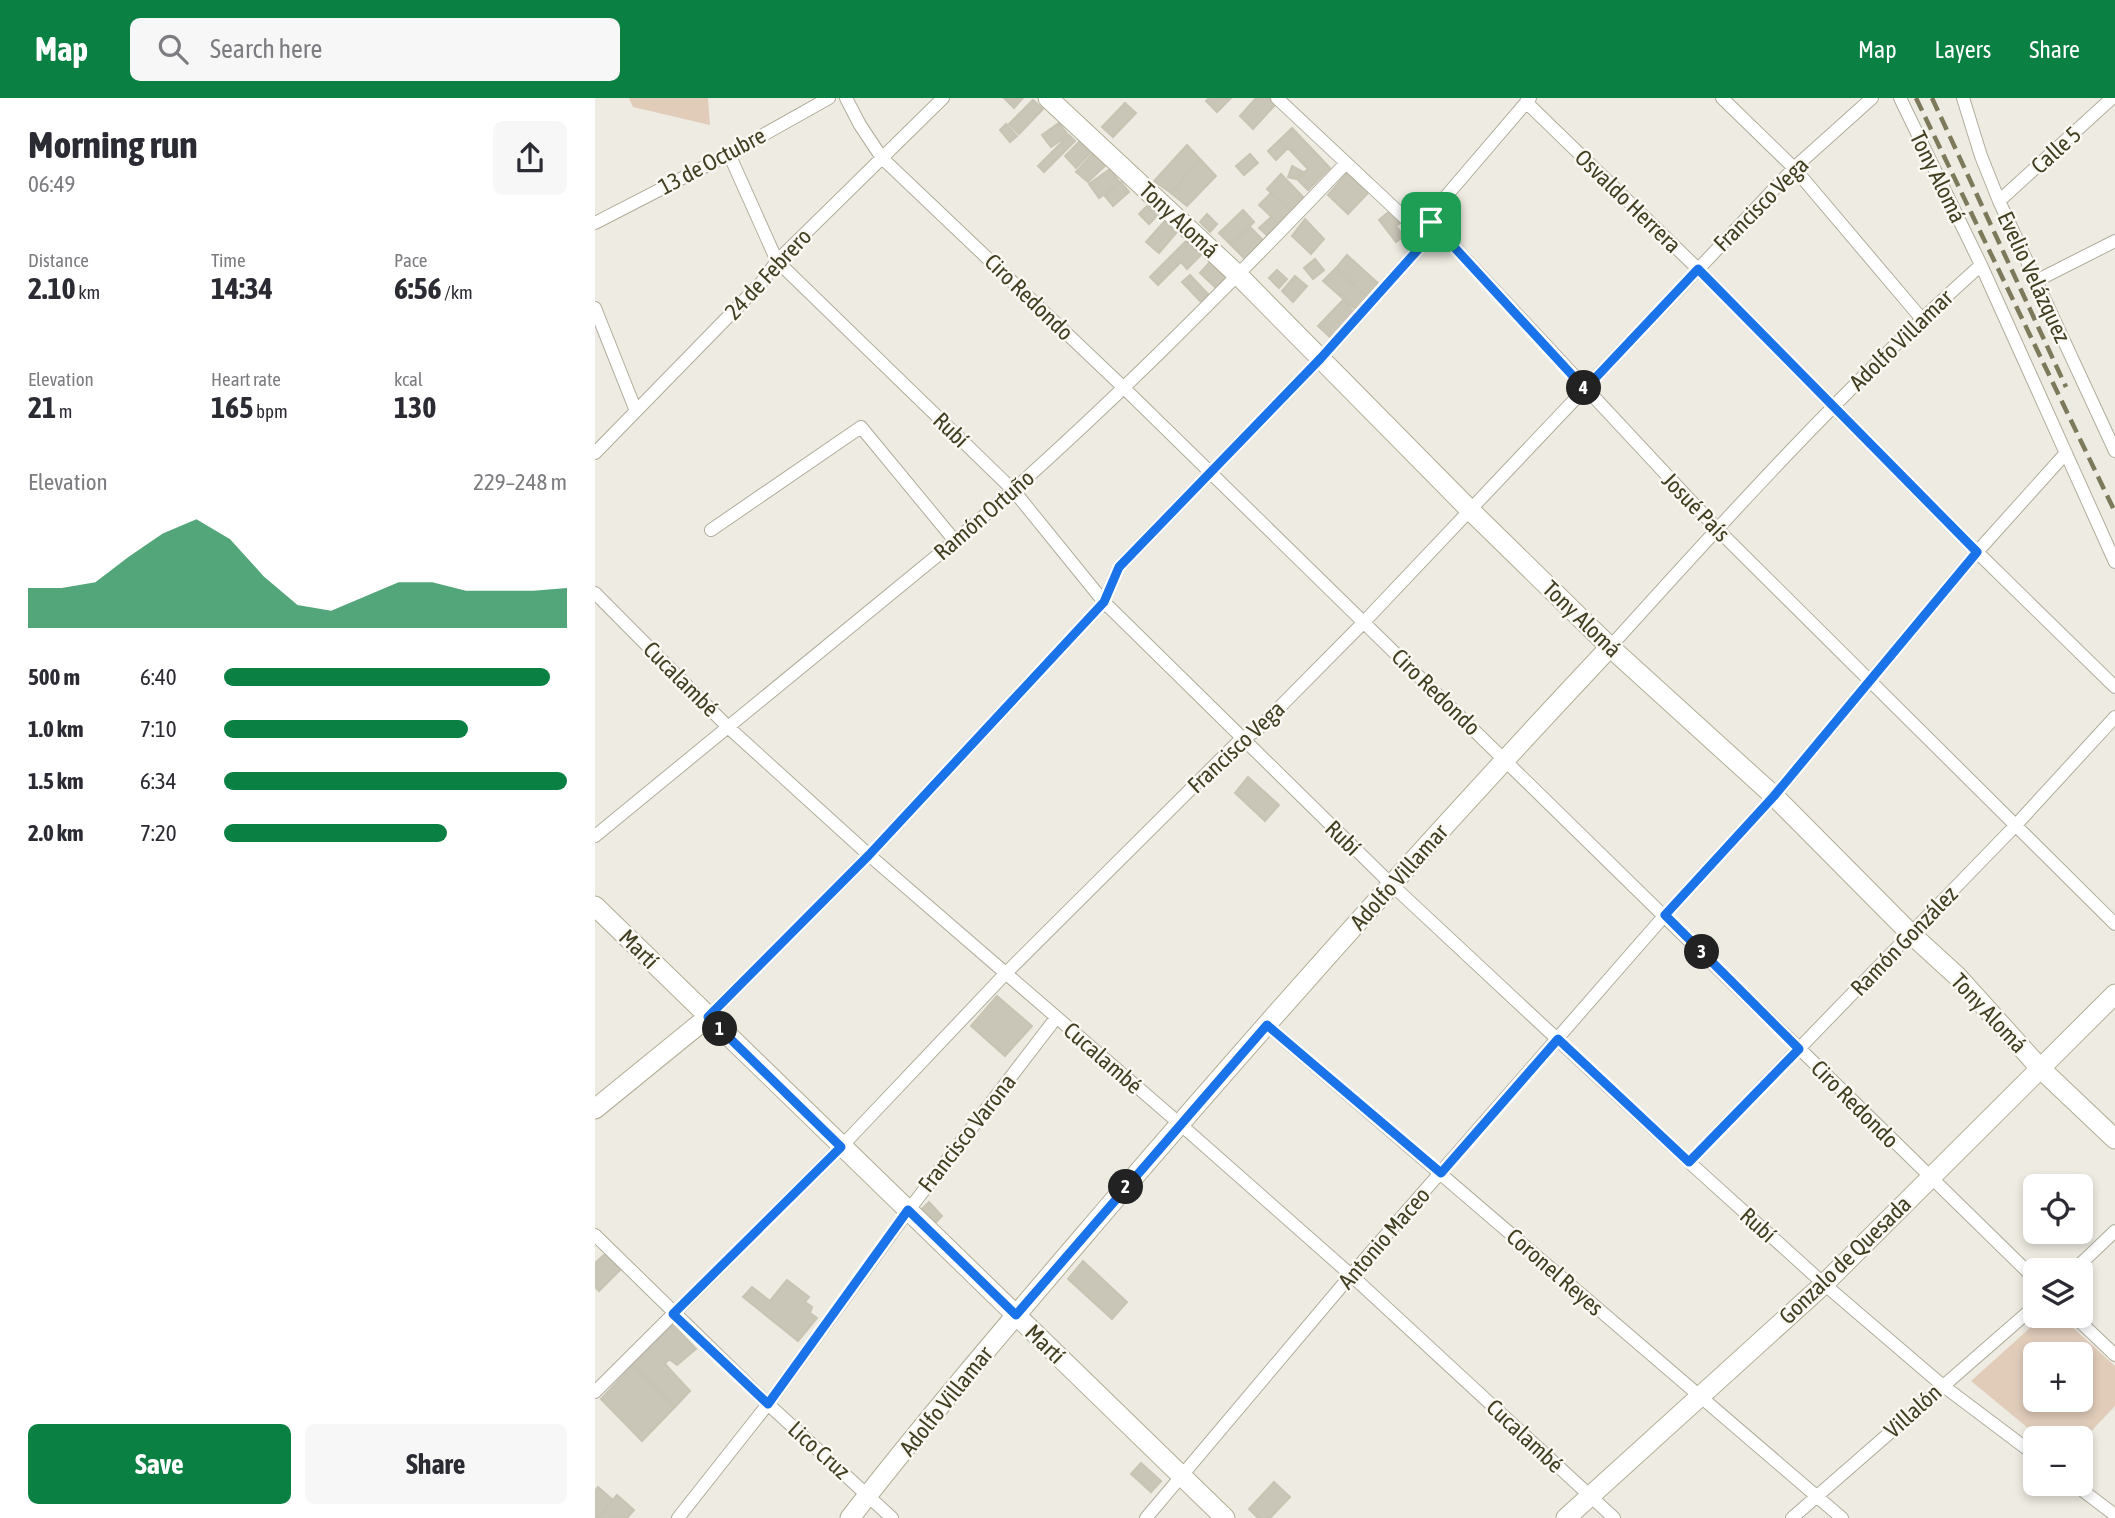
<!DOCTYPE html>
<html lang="en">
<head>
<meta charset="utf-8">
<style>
	body { margin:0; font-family:"Asap Condensed",sans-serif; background:#f7f7f7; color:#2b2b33; height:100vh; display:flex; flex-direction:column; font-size:26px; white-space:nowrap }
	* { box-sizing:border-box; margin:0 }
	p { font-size:23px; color:#7c7c81 }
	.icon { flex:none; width:38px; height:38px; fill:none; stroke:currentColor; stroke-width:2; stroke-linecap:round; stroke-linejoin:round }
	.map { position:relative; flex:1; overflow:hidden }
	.sheet { display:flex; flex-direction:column; background:#fff; width:595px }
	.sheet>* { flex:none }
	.controls { position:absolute; left:1428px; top:1076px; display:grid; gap:14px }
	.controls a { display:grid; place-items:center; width:70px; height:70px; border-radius:10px; background:#fff; box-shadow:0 4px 10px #0003; font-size:35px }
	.pin { position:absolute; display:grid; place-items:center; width:60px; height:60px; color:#fff; margin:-30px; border-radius:14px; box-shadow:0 4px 10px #0006 }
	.km { position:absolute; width:35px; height:35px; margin:-18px; border-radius:50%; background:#222; color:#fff; font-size:19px; line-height:35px; text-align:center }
	.round { display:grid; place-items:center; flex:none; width:74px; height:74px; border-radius:10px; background:#f7f7f7 }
	.headline { display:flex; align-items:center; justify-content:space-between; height:119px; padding:0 28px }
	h1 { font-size:38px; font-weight:700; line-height:52px }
	.metrics { display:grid; grid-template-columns:repeat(3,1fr); gap:10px; height:119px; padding:7px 28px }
	.metrics div { display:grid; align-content:center }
	.metrics b { font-size:30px; font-weight:700 }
	.metrics small { font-size:19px; font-weight:400 }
	.metrics p { font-size:19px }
	.chart { height:196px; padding:14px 28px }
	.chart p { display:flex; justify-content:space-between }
	.chart svg { width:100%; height:126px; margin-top:7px; fill:#0b8043; opacity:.7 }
	.button { display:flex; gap:14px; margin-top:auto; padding:14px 28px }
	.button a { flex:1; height:80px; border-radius:10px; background:#0b8043; color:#fff; font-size:28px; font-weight:700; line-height:80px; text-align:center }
	.button a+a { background:#f7f7f7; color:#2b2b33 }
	ul { padding:0 28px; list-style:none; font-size:23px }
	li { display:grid; grid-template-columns:112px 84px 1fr; align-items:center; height:52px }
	li i { height:18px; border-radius:9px; background:#0b8043 }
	header { display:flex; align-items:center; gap:42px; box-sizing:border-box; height:98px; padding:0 35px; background:#0b8043; color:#fff }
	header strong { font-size:33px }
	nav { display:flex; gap:38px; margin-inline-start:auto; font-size:24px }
	.search { width:490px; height:63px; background:#f7f7f7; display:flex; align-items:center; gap:18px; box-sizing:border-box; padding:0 24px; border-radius:10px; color:#7c7c81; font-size:26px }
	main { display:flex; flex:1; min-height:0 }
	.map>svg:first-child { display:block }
	.green { fill:#e1ccba; fill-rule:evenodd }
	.building { fill:#c9c5b7; stroke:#c8c4b4; stroke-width:2 }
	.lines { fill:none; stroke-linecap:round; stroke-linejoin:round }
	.street-casing { stroke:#b0ad9d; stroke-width:14 }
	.secondary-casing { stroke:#b2ae97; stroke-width:21 }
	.street { stroke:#fff; stroke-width:12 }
	.secondary { stroke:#fff; stroke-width:19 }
	.rail { stroke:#7c7a5b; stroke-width:4.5; stroke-dasharray:14 7; stroke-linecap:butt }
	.route-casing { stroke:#fff; stroke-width:14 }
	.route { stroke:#1a73e8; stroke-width:9 }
	.labels { text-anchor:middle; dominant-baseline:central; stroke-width:5; stroke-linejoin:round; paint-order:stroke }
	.street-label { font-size:23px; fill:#413e21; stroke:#faf8f3 }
</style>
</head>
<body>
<header>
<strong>Map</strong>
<div class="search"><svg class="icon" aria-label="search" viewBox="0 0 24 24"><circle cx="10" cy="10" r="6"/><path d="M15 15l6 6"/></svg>Search here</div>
<nav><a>Map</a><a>Layers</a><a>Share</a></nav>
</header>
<main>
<section class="sheet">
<div class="headline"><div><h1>Morning run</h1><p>06:49</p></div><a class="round"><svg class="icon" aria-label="share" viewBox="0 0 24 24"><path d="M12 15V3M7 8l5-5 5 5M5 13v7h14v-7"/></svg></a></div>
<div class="metrics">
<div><p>Distance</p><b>2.10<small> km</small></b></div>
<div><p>Time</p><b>14:34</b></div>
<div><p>Pace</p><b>6:56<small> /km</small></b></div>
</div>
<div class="metrics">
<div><p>Elevation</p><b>21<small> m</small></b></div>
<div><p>Heart rate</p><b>165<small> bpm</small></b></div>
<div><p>kcal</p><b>130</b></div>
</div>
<div class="chart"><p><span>Elevation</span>229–248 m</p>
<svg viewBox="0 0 160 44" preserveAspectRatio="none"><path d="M0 44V30L10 30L20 28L30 19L40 11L50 6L60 13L70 26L80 36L90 38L100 33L110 28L120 28L130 31L140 31L150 31L160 30V44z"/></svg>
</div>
<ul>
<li><b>500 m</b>6:40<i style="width:95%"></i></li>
<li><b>1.0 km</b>7:10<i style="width:71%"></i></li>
<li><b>1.5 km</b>6:34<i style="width:100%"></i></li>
<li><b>2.0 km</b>7:20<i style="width:65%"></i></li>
</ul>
<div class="button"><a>Save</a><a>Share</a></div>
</section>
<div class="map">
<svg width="1520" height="1420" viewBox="0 0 1520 1420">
	<rect width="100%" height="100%" fill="#eeebe2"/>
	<path class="green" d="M34,0H113L115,27L38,9Z
		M1448,1218H1465L1520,1268V1308L1486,1344V1340H1445L1376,1283ZM1440,1256H1486V1302H1440Z"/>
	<path class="building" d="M409,0H428L419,10Z
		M614,0H636L622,14L611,3Z
		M661,0H675L681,6L658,31L645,18Z
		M438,2L448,11L424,36L414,26Z
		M530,5L541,15L518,39L507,29Z
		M464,25L473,37L456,49L447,37Z
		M411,26L422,38L415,44L405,32Z
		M697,30L735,70L713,92L702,81L713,71L693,50L681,62L673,53Z
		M474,37L480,43L449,74L443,68Z
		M487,41L497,53L481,70L470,58Z
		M592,47L605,61L576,95L559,83Z
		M500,53L512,66L493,84L481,74Z
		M655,56L663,65L649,77L641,68Z
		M605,61L621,78L592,108L576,95Z
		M697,68L708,74L700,81L693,79Z
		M515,71L525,85L504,100L494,86Z
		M753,74L773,95L753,116L733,97Z
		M686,76L709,100L696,114L672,91Z
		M526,84L534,94L518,108L510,98Z
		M676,95L698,115L685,127L664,107Z
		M552,108L562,118L554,126L544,116Z
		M648,112L659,124L636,147L624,135Z
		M795,113L805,125L801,128L809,138L801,144L784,122Z
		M612,116L622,126L615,134L605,124Z
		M676,119L685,127L674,139L664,130Z
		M710,121L729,141L716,156L697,138Z
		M569,124L581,135L564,155L551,144Z
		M655,129L669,143L652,163L636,147Z
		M592,142L606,157L592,171L586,164L563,187L555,179Z
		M752,157L784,186L772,199L741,170Z
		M720,161L729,172L718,181L709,170Z
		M615,164L631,180L621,190L605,175Z
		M741,170L772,199L761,212L728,183Z
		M682,172L692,181L684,190L674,180Z
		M595,177L613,196L606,204L587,184Z
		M700,178L712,188L698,204L687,193Z
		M748,202L758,213L737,241L723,228Z
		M653,679L684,707L670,723L640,695Z
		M402,898L437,928L410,958L376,928Z
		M334,1104L347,1118L339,1126L325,1113Z
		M11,1155L26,1171L4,1193L0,1189V1165Z
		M488,1163L532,1204L517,1221L473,1181Z
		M192,1182L214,1199L210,1204L217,1209L215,1215L222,1220L203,1243L148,1199L157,1189L175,1203Z
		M78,1227L101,1251L82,1267L74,1261L70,1266L95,1293L80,1309L38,1267Z
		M38,1267L80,1309L47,1343L6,1301Z
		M546,1365L566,1383L556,1394L536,1376Z
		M679,1384L695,1399L675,1420H663L654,1411Z
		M3,1389L18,1402L3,1420H0V1393Z
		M22,1397L39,1412L32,1420H3Z"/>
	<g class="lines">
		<defs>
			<path id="street" d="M251,0L265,27L287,60L528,289L1440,1181
				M682,0L812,122L836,124L1122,431L1520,826
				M1127,0L1199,70L1326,220
				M1305,0L1386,167L1520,464
				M1368,0L1386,58L1404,103L1520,353
				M931,4L1103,171L1382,454L1520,589
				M134,56L182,163L419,393L509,504L797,787L1094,1064L1229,1186L1347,1287L1440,1357
				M1404,103L1517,0
				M0,125L134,56L234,0
				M1441,183L1520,143
				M0,210L41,313
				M0,355L166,185L182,163L348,0
				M116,432L266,329L360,443
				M0,495L133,629L274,757L585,1026L756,1177L1019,1420
				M1015,549C1134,417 1253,286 1386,167
				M0,738L360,443C498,325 626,196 751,65
				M113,919L274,757L509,504L524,469L726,260L828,146L841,110L935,0
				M672,927L1247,1420
				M1094,1064L1420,728L1520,619
				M0,1137L173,1306L297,1420
				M1479,1172L1520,1133
				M1479,1218L1520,1257
				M0,1294L246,1049L411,875L646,641L661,633L769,524L1199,70L1277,0
				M1479,1386L1520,1417
				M83,1420L173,1306L313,1113L461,920
				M551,1420L756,1177L1070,817L1179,698L1382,454L1471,355
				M1197,1420L1440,1208"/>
			<path id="secondary" d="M453,0L644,178L875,412L1015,549L1179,698L1316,836L1362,878L1445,970L1520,1041
				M0,808L630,1420
				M0,1011L113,919
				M255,1420C338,1313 427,1210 515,1107C678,917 844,731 1015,549
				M971,1420L1229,1186L1520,896"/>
		</defs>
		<use href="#street" class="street-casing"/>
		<use href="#secondary" class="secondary-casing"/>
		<use href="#street" class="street"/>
		<use href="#secondary" class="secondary"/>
		<path class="rail" d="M1321,0L1520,414
			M1337,0L1471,289"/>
	</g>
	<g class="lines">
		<defs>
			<path id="route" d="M836,124L990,291L1103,171L1382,454L1179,698L1070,817L1204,951L1094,1064L963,941L846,1075L672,927L421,1217L313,1112L173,1306L78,1216L246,1049L113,919L274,757L509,504L524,469L726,260L828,146Z"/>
		</defs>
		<use href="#route" class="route-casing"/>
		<use href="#route" class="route"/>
	</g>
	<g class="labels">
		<g class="street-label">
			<text transform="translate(1461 52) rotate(-42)">Calle 5</text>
			<text transform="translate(117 63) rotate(-28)">13 de Octubre</text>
			<text transform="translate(1343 79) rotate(64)">Tony Alomá</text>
			<text transform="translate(1033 103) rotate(44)">Osvaldo Herrera</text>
			<text transform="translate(1166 106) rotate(-45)">Francisco Vega</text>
			<text transform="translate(584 122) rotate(43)">Tony Alomá</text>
			<text transform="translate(173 176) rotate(-47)">24 de Febrero</text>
			<text transform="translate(1439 179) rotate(65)">Evelio Velázquez</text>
			<text transform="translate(434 199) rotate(44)">Ciro Redondo</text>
			<text transform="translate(1306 242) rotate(-44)">Adolfo Villamar</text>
			<text transform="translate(356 332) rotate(44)">Rubí</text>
			<text transform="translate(1101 409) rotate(46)">Josué País</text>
			<text transform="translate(389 417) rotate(-41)">Ramón Ortuño</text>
			<text transform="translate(987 521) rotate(44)">Tony Alomá</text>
			<text transform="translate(86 581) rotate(45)">Cucalambé</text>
			<text transform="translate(841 594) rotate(44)">Ciro Redondo</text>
			<text transform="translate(641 649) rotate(-43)">Francisco Vega</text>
			<text transform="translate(748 740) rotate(44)">Rubí</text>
			<text transform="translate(804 779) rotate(-48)">Adolfo Villamar</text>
			<text transform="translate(1309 843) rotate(-46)">Ramón González</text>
			<text transform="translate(44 851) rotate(45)">Martí</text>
			<text transform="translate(1394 915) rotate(47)">Tony Alomá</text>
			<text transform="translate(508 960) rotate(41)">Cucalambé</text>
			<text transform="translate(1260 1006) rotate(45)">Ciro Redondo</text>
			<text transform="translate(372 1035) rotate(-52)">Francisco Varona</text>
			<text transform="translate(1163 1127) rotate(42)">Rubí</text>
			<text transform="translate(789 1140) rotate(-49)">Antonio Maceo</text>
			<text transform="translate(1250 1162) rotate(-44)">Gonzalo de Quesada</text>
			<text transform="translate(960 1174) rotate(41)">Coronel Reyes</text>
			<text transform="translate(450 1246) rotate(44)">Martí</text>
			<text transform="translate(351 1303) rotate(-51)">Adolfo Villamar</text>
			<text transform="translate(1318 1313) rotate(-42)">Villalón</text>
			<text transform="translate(930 1338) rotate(43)">Cucalambé</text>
			<text transform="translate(224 1352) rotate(42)">Lico Cruz</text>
		</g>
	</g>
</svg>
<div class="controls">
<a><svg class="icon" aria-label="locate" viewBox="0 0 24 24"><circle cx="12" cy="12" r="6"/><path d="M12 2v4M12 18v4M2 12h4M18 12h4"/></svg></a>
<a><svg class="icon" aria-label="layers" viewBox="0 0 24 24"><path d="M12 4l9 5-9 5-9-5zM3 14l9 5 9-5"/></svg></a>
<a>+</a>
<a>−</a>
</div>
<div class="pin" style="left:836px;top:124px;background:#1e9e55"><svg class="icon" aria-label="arrive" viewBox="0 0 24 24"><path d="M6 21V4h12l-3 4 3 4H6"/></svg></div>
<b class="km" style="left:125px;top:931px">1</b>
<b class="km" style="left:531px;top:1089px">2</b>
<b class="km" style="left:1107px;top:854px">3</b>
<b class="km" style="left:989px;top:290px">4</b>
</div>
</main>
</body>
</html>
